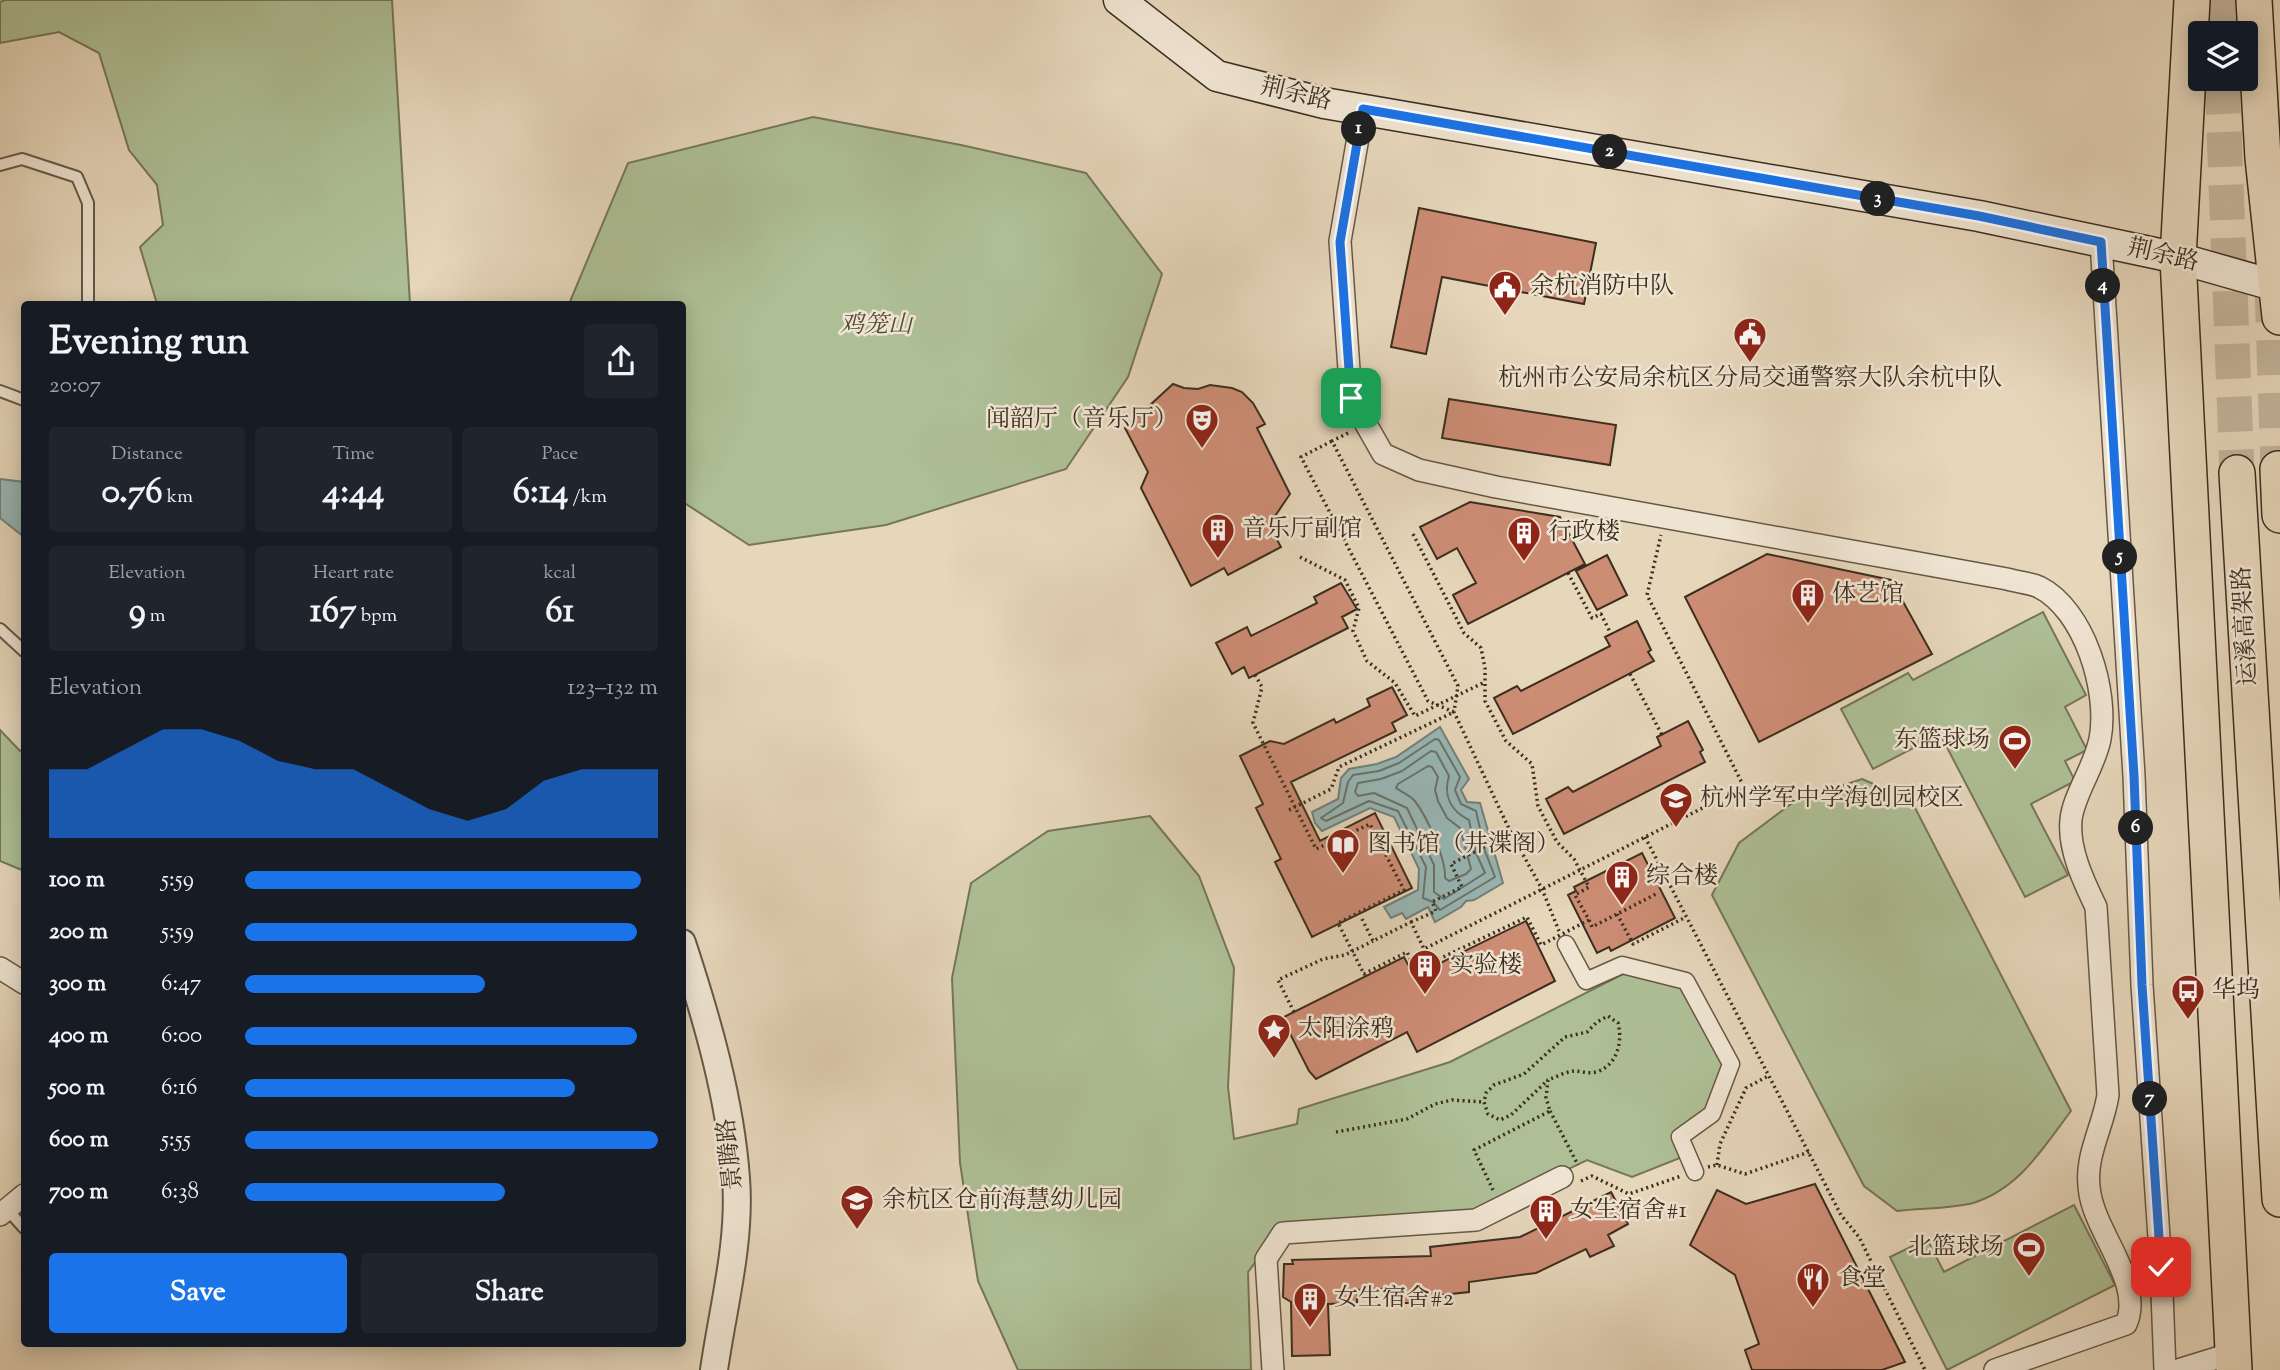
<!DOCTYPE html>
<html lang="en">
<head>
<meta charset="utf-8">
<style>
	body { margin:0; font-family:"Sorts Mill Goudy","Noto Serif SC",serif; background:#20242c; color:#f1f3f6; height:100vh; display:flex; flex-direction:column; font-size:26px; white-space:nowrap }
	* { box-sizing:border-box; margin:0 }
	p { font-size:23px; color:#9ea1a6 }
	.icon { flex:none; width:38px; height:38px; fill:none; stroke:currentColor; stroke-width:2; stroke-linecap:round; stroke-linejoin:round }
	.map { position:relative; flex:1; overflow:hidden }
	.sheet { position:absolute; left:21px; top:301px; width:665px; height:1046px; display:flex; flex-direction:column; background:#171b24; border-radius:7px; box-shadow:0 4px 18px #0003 }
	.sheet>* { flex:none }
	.fabs { position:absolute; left:2188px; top:21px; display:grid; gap:14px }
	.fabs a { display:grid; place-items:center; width:70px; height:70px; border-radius:7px; background:#171b24; box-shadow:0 4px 18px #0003; font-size:35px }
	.pin { position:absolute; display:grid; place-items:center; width:60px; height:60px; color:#fff; margin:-30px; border-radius:14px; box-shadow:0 4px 10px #0006 }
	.km { position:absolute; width:35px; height:35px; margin:-18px; border-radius:50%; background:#222; color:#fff; font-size:19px; line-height:35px; text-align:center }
	.round { display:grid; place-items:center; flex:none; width:74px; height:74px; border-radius:7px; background:#20242c }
	.summary { display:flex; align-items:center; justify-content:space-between; height:119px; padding:0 28px }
	h1 { font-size:38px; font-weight:700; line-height:52px }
	.stats { display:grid; grid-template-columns:repeat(3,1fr); gap:10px; height:119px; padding:7px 28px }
	.stats div { display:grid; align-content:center; border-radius:7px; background:#20242c; text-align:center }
	.stats b { font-size:35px; font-weight:700 }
	.stats small { font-size:19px; font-weight:400 }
	.stats p { font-size:19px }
	.chart { height:196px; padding:14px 28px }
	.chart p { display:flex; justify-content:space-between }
	.chart svg { width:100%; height:126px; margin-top:7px; fill:#1a73e8; opacity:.7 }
	.action { display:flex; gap:14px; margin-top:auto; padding:14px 28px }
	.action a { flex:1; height:80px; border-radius:7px; background:#1a73e8; color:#fff; font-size:28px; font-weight:700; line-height:80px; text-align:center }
	.action a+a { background:#20242c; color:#f1f3f6 }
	ul { padding:0 28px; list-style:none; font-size:23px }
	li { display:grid; grid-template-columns:112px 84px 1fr; align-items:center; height:52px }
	li i { height:18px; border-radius:9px; background:#1a73e8 }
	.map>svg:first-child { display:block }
	.green { fill:#aebf95; stroke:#75765a; stroke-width:2 }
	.water { fill:#98b7b6; stroke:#73807a; stroke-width:2 }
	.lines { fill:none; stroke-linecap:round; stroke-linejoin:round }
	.shore { stroke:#6a726a; stroke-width:2 }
	.building { fill:#cd8d75; stroke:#3c2e1f; stroke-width:2 }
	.trunk-tunnel { stroke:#c4b49b; stroke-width:35; stroke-dasharray:35 18; stroke-linecap:butt }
	.service-casing { stroke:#665846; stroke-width:14 }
	.pedestrian-casing { stroke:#665846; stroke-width:19 }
	.minor-casing { stroke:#665846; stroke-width:24 }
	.tertiary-casing { stroke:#665846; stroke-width:30 }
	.secondary-casing { stroke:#3c2e1f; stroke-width:33 }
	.trunk-casing { stroke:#3c2e1f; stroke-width:38 }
	.path { stroke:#3c2e1f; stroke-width:3.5; stroke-dasharray:2 3.5; stroke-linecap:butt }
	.service { stroke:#efe4d2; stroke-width:10 }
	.pedestrian { stroke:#efe4d2; stroke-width:16 }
	.minor { stroke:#efe4d2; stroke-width:21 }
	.tertiary { stroke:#efe4d2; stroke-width:26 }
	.secondary { stroke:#efe4d2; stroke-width:30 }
	.trunk { stroke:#e6d6ba; stroke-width:35 }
	.path-bridge { stroke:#3c2e1f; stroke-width:3.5; stroke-dasharray:2 3.5; stroke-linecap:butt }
	.route-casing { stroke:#fff; stroke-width:14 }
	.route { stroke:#1a73e8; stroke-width:9 }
	.labels { text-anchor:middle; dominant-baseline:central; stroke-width:5; stroke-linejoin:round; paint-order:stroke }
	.street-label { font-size:24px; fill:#3c2e1f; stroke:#efe4d2 }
	.poi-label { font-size:24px; fill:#3c2e1f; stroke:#efe4d2; text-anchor:start }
	.park-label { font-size:24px; font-style:italic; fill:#534b37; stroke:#efe4d2 }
</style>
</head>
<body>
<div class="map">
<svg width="2280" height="1370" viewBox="0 0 2280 1370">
	<rect width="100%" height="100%" fill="#e6d6ba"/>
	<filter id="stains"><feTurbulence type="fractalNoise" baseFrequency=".00286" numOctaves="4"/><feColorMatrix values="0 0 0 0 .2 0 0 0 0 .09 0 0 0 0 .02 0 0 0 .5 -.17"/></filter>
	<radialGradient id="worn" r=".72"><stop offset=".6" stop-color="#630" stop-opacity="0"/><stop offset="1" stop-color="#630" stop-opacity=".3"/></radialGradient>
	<path class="green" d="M5,0H392L410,304H157L140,247L163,225L157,185L129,150L99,53L59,32L0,43V2Z
		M813,117L961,145L1086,173L1162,274L1128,377L1066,469L886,525L749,545L683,502L682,304H569L628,163Z
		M2043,612L2086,695L2065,707L2087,750L2065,761L2075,781L2031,804L2068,875L2025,897L1940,734L1873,769L1841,709L1908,673L1913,680Z
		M0,730L20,751L24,748V871L0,861Z
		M1862,779L1911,800L2071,1111C2043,1148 2019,1189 1973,1203C1950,1209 1921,1208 1897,1211L1864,1186L1712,895L1739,843L1795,801Z
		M1150,816L1199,876L1234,968L1228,1087L1234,1139L1297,1124L1299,1109L1450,1062L1627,972L1686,987L1725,1063L1708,1113L1675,1134L1685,1156L1632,1177L1587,1160L1474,1215L1280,1229L1248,1272L1251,1370H1018L978,1281L960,1163L952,978L971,883L1048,831Z
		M2074,1205L2115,1285L1947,1370L1890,1257L1927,1239L1944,1272Z"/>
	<path class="water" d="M0,479L24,482V537L0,518Z
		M1440,727L1469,779L1461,790L1467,802L1480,803L1503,883L1474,900L1466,901L1461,907L1435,922L1428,907L1406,919L1402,913L1391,918L1384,907L1418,890L1419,869L1394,817L1370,808L1322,831L1315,823L1312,812L1338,799L1341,778L1349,769L1377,764L1396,757Z"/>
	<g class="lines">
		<path class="shore" d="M1435,739L1439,740L1460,777L1455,790L1461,804L1476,811L1485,851L1495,877L1440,910L1433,902L1423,898L1426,867L1398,811L1369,801L1326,821L1321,818L1343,803L1348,782L1353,775L1379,771L1399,763Z
			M1431,751L1436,752L1449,776C1443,796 1451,811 1469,820L1476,853L1485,873L1444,899L1434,892V865L1407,808L1374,793L1358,796L1355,792L1358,783L1381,779L1402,771Z
			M1428,766L1432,767L1438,777L1435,790L1438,801L1447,818L1460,828L1471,869L1466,874L1449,881L1445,878C1446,859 1427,816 1414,800C1409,795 1402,792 1396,788L1398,784Z"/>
	</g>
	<path class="building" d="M1419,208L1596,243L1584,304L1442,277L1426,354L1391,347Z
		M1173,384L1184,388L1198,389L1210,385L1232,388L1242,392L1253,403L1265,424L1257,428L1290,494L1269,525L1281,547L1228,575L1224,568L1191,586L1141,488L1148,472L1125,428Z
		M1449,399L1616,425L1610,465L1442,438Z
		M1470,502L1560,517L1585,564L1468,624L1453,595L1476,583L1457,548L1437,559L1420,527Z
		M1767,554L1891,580L1932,654L1759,742L1685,597Z
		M1607,555L1627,595L1597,610L1576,571Z
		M1341,583L1357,609L1342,617L1348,628L1249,678L1244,667L1232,674L1216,643L1247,627L1251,636L1317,603L1314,597Z
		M1637,621L1651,650L1648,652L1654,661L1513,734L1494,698L1517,686L1521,691L1610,646L1605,637Z
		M1392,687L1407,715L1392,723L1396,731L1291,782L1320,841L1375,813L1412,888L1312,937L1275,862L1281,859L1256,808L1263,804L1240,756L1270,741L1284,744L1334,719L1336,723L1370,706L1367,699Z
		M1688,721L1703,750L1700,752L1705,762L1564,834L1546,799L1568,787L1573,792L1661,746L1657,737Z
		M1642,853L1675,918L1611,951L1609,947L1597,953L1568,895L1576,891L1574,887Z
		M1526,921L1555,981L1417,1052L1407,1032L1316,1079L1309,1071L1282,1018L1404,957L1414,976Z
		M1815,1184L1905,1362L1882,1370H1752L1745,1350L1759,1344L1735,1275L1690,1245L1717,1190L1746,1204Z
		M1611,1192L1628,1224L1608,1235L1614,1246L1590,1257L1586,1249L1536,1273L1469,1282V1292L1414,1298V1303H1386L1385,1289L1357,1290V1303L1328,1304L1330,1355L1292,1356L1291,1302L1283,1297L1284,1264H1293L1292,1260L1431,1256L1430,1247L1520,1237Z"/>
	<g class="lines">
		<path class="trunk-tunnel" d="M2219,0L2220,33
			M2222,79L2237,473
			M2272,287L2278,469"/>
		<defs>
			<path id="service" d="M0,165L22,159L77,177L88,203V304
				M0,391L24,400
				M0,629L24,651
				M7,1209L24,1228"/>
			<path id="pedestrian" d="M1566,944L1586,981L1622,965L1686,981L1731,1064L1712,1114L1680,1137L1695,1172"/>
			<path id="minor" d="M1363,109L1340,241L1351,398L1383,454L1419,470L1496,487L2007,579C2017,582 2030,583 2039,587C2085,610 2109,692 2100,739C2095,766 2073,796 2071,820C2068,849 2084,882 2096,907L2108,1095C2103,1129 2083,1157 2090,1194C2097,1235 2144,1285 2126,1324L1995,1370
				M2101,242L2134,776L2142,985L2161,1267L2165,1370
				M0,968L24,983
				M0,1215L24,1195
				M1273,1370L1266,1259L1283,1233L1476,1220L1562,1177
				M2178,1370L2233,1353"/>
			<path id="tertiary" d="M682,943C707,1019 730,1098 736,1178C741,1242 723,1307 714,1370"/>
			<path id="secondary" d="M1119,0L1217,76L1324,103L1979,216L2178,258L2280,287"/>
			<path id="trunk" d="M2192,0L2178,258L2234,1370
				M2254,0L2263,158L2280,317
				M2278,469L2280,515
				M2237,473L2280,1199"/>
		</defs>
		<use href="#service" class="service-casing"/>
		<use href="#pedestrian" class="pedestrian-casing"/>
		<use href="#minor" class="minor-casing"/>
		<use href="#tertiary" class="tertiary-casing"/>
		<use href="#secondary" class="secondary-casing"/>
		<use href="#trunk" class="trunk-casing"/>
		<path class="path" d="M1348,433L1332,441L1458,686L1454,712L1511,833L1542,889L1559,931
			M1568,573L1592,618L1601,614L1611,634
			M1630,674L1662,735
			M1289,810L1331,789L1339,767L1454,712L1428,701L1301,457L1332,441
			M1645,837L1841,1215L1859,1237L1925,1370
			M1617,914L1633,944L1686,917
			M1362,919L1373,941L1411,922L1424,949L1744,787L1647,595L1661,535
			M1589,920L1592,927L1656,894
			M1411,922L1436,911L1432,902L1462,887L1451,864L1511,833
			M1294,1012L1278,980L1323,959L1345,955L1373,941
			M1550,1111L1578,1165
			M1336,1132L1407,1119L1435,1104L1452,1100L1484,1102
			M1717,1165L1720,1144L1746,1088L1768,1076
			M1708,1167L1717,1165L1745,1174L1809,1152
			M1581,1181L1592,1176L1629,1194L1681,1176
			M1493,1190L1474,1150L1550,1111L1546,1098L1548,1080C1556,1077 1565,1072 1574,1071C1581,1071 1588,1074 1596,1072C1617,1066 1623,1042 1618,1023L1608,1016L1597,1022L1587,1032L1565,1037L1524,1074L1494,1085L1486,1093L1484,1102L1488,1114L1500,1120L1511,1115L1548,1080"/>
		<use href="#service" class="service"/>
		<use href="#pedestrian" class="pedestrian"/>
		<use href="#minor" class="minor"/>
		<use href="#tertiary" class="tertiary"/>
		<use href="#secondary" class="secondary"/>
		<use href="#trunk" class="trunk"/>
		<path class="path-bridge" d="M1300,557L1345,580L1359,608L1353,631L1367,661L1395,683L1415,716L1485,682
			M1255,675L1262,687L1253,723L1316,849L1370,824L1404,890L1338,923L1364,974L1407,952L1416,970L1527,917L1541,945L1589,920L1575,895L1589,887L1574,859L1557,842L1538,806L1532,764L1506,741L1485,701V668L1481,648L1464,633L1413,534"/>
	</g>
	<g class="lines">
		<defs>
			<path id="route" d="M1351,398L1340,242L1363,109L1979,216L2101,242L2134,776L2142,985L2161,1267"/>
		</defs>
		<use href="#route" class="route-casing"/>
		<use href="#route" class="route"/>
	</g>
	<defs>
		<symbol id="civic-pin" viewBox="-11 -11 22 30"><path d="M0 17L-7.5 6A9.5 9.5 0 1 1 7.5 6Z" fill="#8f2418" stroke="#efe4d2"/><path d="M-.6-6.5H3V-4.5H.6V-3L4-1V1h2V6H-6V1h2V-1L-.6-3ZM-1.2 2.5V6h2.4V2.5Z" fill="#fff"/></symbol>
		<symbol id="theatre-pin" viewBox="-11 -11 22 30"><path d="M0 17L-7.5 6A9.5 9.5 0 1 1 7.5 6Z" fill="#8f2418" stroke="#efe4d2"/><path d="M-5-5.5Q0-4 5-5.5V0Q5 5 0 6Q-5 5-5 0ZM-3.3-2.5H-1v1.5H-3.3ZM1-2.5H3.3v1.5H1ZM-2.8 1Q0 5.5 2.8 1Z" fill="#fff"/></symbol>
		<symbol id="building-pin" viewBox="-11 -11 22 30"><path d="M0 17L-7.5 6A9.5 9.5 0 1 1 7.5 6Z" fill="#8f2418" stroke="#efe4d2"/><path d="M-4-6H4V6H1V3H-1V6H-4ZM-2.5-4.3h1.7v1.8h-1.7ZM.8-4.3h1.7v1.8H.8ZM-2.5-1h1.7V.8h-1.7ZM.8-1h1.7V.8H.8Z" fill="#fff"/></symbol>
		<symbol id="stadium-pin" viewBox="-11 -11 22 30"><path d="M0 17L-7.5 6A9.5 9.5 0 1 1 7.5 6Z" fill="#8f2418" stroke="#efe4d2"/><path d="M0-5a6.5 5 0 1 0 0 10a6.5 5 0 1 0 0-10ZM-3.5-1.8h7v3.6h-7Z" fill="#fff"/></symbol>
		<symbol id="school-pin" viewBox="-11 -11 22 30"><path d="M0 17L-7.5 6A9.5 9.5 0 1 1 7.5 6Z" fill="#8f2418" stroke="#efe4d2"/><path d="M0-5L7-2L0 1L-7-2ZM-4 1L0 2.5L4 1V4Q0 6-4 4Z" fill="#fff"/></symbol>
		<symbol id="library-pin" viewBox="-11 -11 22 30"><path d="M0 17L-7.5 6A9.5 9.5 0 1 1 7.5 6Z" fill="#8f2418" stroke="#efe4d2"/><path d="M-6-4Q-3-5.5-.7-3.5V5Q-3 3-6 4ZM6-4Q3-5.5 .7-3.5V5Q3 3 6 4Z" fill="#fff"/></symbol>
		<symbol id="bus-pin" viewBox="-11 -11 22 30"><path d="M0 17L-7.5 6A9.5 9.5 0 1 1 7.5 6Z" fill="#8f2418" stroke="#efe4d2"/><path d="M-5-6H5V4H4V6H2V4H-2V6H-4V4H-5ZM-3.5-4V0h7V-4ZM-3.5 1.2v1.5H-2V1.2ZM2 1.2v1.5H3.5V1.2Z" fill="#fff"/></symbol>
		<symbol id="sight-pin" viewBox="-11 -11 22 30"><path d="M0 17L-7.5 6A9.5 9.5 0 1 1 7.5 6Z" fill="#8f2418" stroke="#efe4d2"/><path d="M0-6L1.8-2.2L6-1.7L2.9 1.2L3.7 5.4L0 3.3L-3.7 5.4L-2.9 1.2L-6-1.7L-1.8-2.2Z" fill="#fff"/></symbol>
		<symbol id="restaurant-pin" viewBox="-11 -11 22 30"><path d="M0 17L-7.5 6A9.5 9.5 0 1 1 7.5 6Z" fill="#8f2418" stroke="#efe4d2"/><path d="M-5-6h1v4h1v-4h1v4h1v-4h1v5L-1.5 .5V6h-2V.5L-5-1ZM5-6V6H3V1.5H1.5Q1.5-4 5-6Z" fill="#fff"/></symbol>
	</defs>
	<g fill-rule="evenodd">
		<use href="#civic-pin" x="1486" y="268" width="38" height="52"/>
		<use href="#civic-pin" x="1731" y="315" width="38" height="52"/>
		<use href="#theatre-pin" x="1183" y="401" width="38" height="52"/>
		<use href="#building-pin" x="1199" y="511" width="38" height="52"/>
		<use href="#building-pin" x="1505" y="514" width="38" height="52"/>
		<use href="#building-pin" x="1789" y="576" width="38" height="52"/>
		<use href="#stadium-pin" x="1996" y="722" width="38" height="52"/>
		<use href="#school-pin" x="1657" y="780" width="38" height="52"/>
		<use href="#library-pin" x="1324" y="826" width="38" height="52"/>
		<use href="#building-pin" x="1603" y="858" width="38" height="52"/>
		<use href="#building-pin" x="1406" y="947" width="38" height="52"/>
		<use href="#bus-pin" x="2169" y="972" width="38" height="52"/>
		<use href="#sight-pin" x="1255" y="1011" width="38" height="52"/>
		<use href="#school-pin" x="838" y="1182" width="38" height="52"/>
		<use href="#building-pin" x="1527" y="1192" width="38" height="52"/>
		<use href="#stadium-pin" x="2010" y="1229" width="38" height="52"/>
		<use href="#restaurant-pin" x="1794" y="1260" width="38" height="52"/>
		<use href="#building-pin" x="1291" y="1280" width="38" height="52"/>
	</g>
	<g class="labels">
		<g class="street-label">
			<text transform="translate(1296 95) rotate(13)">荆余路</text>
			<text transform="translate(2163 256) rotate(13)">荆余路</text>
			<text transform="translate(2246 626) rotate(-93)">运溪高架路</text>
			<text transform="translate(731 1154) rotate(-96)">景腾路</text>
		</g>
		<g class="poi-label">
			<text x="1530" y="287">余杭消防中队</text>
			<text x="1750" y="379" text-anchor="middle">杭州市公安局余杭区分局交通警察大队余杭中队</text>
			<text x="1178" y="420" text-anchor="end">闻韶厅（音乐厅）</text>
			<text x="1242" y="530">音乐厅副馆</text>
			<text x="1548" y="533">行政楼</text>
			<text x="1832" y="595">体艺馆</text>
			<text x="1990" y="741" text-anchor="end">东篮球场</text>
			<text x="1700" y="799">杭州学军中学海创园校区</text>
			<text x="1368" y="845">图书馆（井渫阁）</text>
			<text x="1646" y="877">综合楼</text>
			<text x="1450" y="966">实验楼</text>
			<text x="2212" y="991">华坞</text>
			<text x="1298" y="1030">太阳涂鸦</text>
			<text x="882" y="1201">余杭区仓前海慧幼儿园</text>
			<text x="1570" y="1211">女生宿舍#1</text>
			<text x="2004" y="1248" text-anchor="end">北篮球场</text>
			<text x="1838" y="1279">食堂</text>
			<text x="1334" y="1299">女生宿舍#2</text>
		</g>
		<g class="park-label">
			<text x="876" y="326">鸡笼山</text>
		</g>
	</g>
	<rect width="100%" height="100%" filter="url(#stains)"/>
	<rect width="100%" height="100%" fill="url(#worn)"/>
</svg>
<div class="fabs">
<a><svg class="icon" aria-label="layers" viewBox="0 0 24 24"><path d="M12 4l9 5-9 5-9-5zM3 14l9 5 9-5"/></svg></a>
</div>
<div class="pin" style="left:1351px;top:398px;background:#1e9e55"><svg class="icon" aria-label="arrive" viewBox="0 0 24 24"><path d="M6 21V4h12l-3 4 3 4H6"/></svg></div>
<div class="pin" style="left:2161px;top:1267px;background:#d93025"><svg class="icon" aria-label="check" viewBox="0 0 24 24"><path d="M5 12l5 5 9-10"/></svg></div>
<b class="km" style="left:1359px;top:129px">1</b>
<b class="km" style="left:1610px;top:152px">2</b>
<b class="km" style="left:1878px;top:199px">3</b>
<b class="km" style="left:2103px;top:286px">4</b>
<b class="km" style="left:2120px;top:557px">5</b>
<b class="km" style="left:2136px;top:828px">6</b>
<b class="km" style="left:2150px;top:1099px">7</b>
<section class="sheet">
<div class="summary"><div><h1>Evening run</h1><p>20:07</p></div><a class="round"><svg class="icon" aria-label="share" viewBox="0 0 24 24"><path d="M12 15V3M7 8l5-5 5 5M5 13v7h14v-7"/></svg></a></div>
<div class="stats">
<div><p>Distance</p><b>0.76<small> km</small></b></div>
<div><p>Time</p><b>4:44</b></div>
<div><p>Pace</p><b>6:14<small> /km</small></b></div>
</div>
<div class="stats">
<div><p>Elevation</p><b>9<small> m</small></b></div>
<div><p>Heart rate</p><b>167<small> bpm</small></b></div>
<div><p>kcal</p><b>61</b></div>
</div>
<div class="chart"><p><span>Elevation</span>123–132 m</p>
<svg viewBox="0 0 160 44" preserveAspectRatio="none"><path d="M0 44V20L10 20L20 13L30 6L40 6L50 10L60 17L70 20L80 20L90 27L100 34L110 38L120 34L130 24L140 20L150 20L160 20V44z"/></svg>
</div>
<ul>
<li><b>100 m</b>5:59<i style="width:96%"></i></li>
<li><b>200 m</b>5:59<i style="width:95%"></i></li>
<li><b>300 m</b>6:47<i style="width:58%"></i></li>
<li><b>400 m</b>6:00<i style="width:95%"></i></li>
<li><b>500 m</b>6:16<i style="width:80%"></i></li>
<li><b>600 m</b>5:55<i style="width:100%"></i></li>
<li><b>700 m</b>6:38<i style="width:63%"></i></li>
</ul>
<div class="action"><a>Save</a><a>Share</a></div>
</section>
</div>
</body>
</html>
